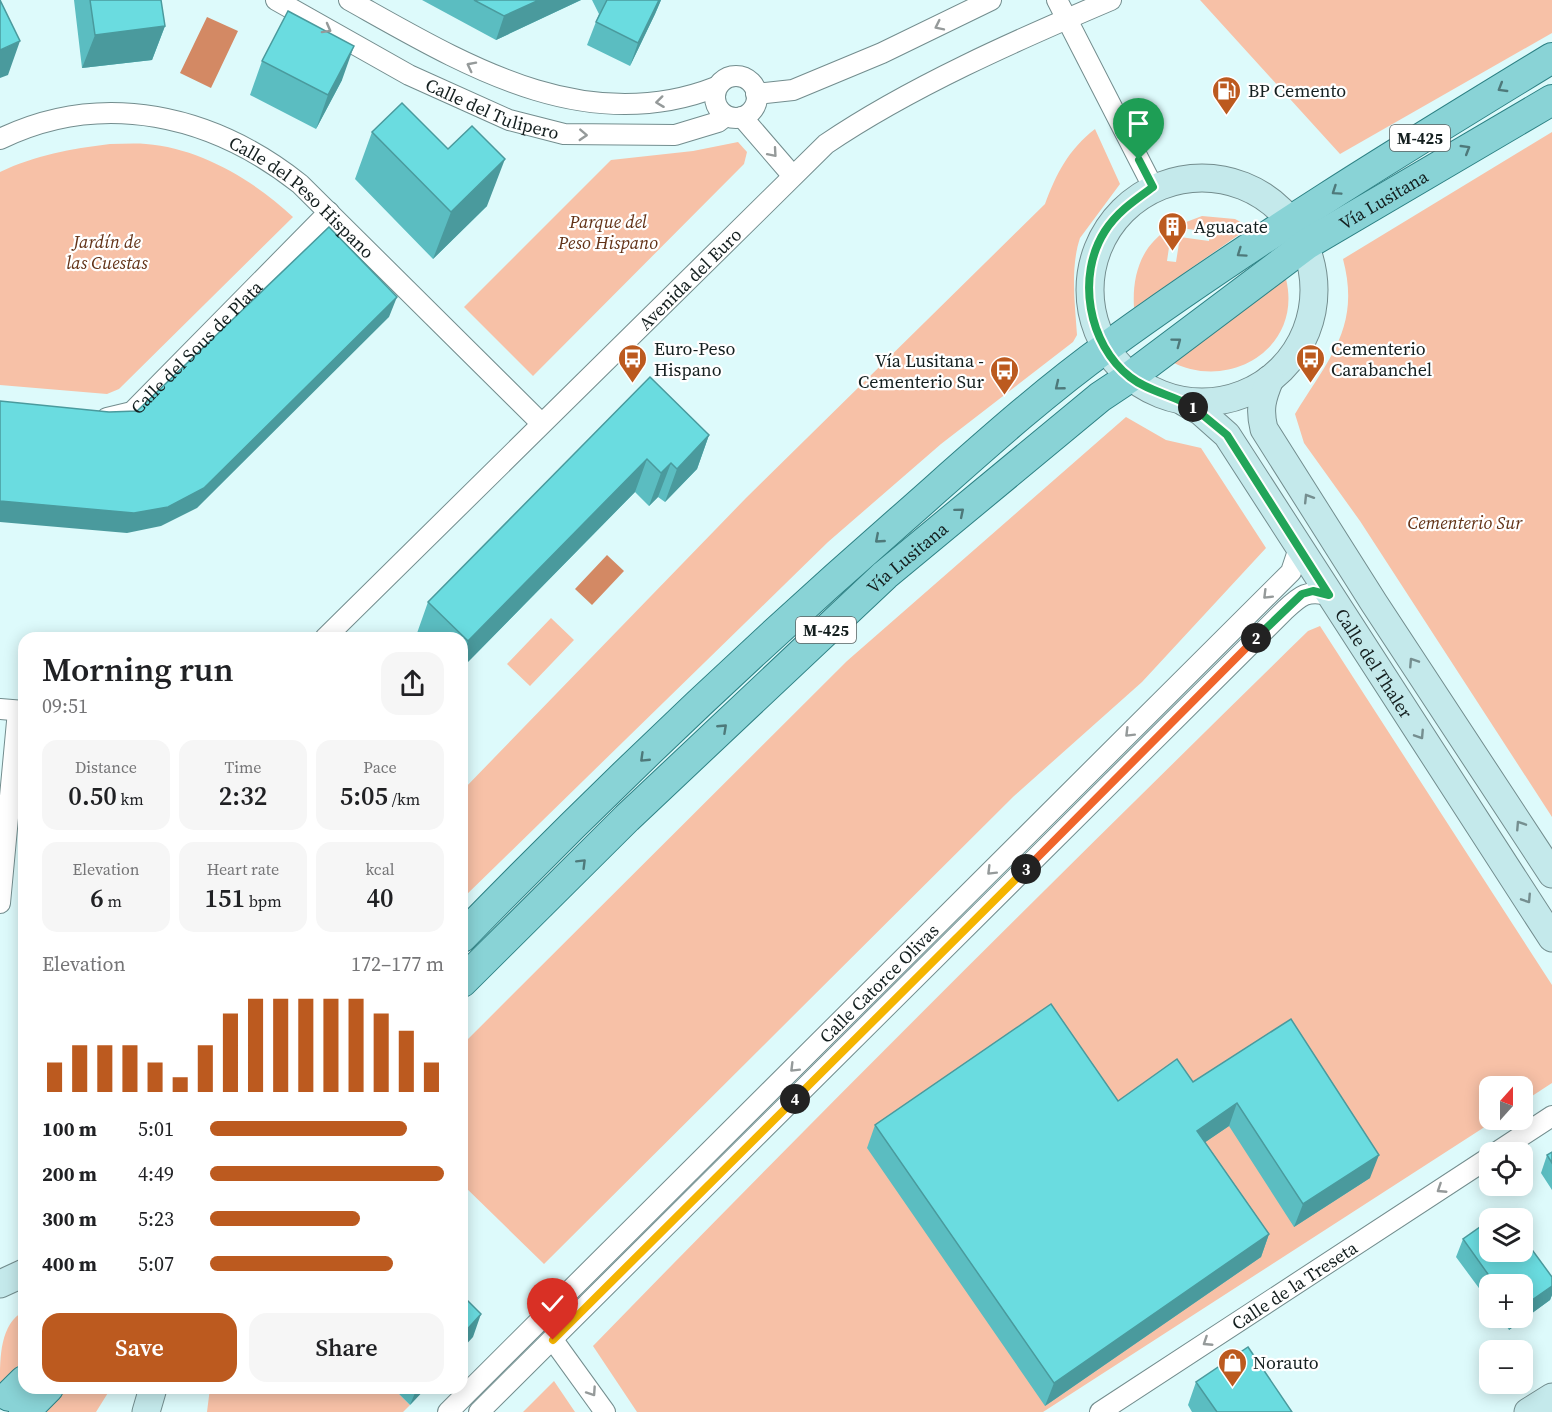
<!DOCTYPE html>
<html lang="en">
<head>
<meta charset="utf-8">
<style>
	body { margin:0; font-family:"Source Serif 4",serif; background:#f6f6f6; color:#202124; height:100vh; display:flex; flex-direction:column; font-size:22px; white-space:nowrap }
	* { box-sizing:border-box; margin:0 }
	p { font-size:20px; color:#757577 }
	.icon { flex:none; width:33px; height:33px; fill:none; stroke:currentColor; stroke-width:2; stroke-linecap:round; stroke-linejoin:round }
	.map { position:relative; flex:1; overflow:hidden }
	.details { position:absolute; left:18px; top:632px; width:450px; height:762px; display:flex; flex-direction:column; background:#fff; border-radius:18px; box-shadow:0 3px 15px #0003 }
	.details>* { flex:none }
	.needle { width:39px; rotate:21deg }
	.fabs { position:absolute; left:1479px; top:1076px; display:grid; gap:12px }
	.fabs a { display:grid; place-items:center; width:54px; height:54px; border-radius:12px; background:#fff; box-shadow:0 3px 15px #0003; font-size:30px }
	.pin { position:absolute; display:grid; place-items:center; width:51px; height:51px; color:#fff; margin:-62px -26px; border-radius:50% 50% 50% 0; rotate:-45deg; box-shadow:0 0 6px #0007 }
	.pin .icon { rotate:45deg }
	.km { position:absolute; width:30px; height:30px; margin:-15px; border-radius:50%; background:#222; color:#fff; font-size:16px; line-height:30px; text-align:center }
	.round { display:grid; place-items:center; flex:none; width:63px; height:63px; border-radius:18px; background:#f6f6f6 }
	.headline { display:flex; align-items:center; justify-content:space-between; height:102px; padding:0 24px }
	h1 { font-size:33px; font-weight:600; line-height:45px }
	.figures { display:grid; grid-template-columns:repeat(3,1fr); gap:9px; height:102px; padding:6px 24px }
	.figures div { display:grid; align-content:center; border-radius:15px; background:#f6f6f6; text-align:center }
	.figures b { font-size:26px; font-weight:600 }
	.figures small { font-size:16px; font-weight:400 }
	.figures p { font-size:16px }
	.chart { height:168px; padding:12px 24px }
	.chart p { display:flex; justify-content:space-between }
	.chart svg { width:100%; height:108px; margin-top:6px; stroke:#bc5a1f; stroke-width:6 }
	.action { display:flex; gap:12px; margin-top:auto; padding:12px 24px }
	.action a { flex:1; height:69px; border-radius:18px; background:#bc5a1f; color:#fff; font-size:24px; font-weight:600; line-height:69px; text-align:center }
	.action a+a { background:#f6f6f6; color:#202124 }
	ul { padding:0 24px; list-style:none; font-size:20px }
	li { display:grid; grid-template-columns:96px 72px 1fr; align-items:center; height:45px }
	li i { height:15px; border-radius:8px; background:#bc5a1f }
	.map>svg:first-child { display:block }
	.green { fill:#f7c1a7 }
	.water { fill:#d38964 }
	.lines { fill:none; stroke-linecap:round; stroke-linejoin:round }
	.street-casing { stroke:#738d8e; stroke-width:22 }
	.secondary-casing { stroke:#738d8e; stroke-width:29 }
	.primary-casing { stroke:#2d8184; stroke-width:32 }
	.street { stroke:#fff; stroke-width:20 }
	.secondary { stroke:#c4e9eb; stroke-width:27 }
	.primary { stroke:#89d3d6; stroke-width:30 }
	.wall { fill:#5bbdc1 }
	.shaded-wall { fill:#4a9a9d }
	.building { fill:#6adce0; stroke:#4a9a9d; stroke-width:1.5 }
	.oneway { stroke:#959a9a }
	.oneway2 { stroke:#4e797a }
	.oneway3 { stroke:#758e8f }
	.split-1-casing { stroke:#fff; stroke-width:12 }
	.split-2-casing { stroke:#fff; stroke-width:12 }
	.split-3-casing { stroke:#fff; stroke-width:12 }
	.split-4-casing { stroke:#fff; stroke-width:12 }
	.split-5-casing { stroke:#fff; stroke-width:12 }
	.split-1 { stroke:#22a559; stroke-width:8 }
	.split-2 { stroke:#22a559; stroke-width:8 }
	.split-3 { stroke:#f0652b; stroke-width:8 }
	.split-4 { stroke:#f5b400; stroke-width:8 }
	.split-5 { stroke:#f5b400; stroke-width:8 }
	.labels { text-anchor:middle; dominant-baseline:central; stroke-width:4.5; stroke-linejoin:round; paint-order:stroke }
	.shield { fill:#fff; stroke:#5a6262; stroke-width:1.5 }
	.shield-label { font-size:16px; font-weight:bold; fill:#141f1f }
	.poi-label { font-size:18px; fill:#141f1f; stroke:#fff; text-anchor:start }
	.street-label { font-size:18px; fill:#141f1f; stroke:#fff }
	.park-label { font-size:18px; font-style:italic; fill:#623217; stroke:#fff }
</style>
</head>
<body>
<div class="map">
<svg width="1552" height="1412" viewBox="0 0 1552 1412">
	<rect width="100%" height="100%" fill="#ddfafb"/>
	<path class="green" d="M1200,0H1552V33L1340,154Z
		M1095,129L1120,184L1080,238C1070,268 1075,304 1077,335L1073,342L941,444L828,542L462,899V791L746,498L1045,204C1056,174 1069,149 1095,129Z
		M1552,132V817L1360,521L1304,443L1295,414C1329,358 1361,327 1343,259Z
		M738,142L747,152L744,164L533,376L464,307L611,160L693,151Z
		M110,144C122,144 134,143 146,144C200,148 255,181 293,217L119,389L107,394L0,385V172C36,155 70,149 110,144Z
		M1202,216L1235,219L1250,227L1134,308C1132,275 1141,244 1172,227L1167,261L1176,262L1180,237L1209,241L1210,232L1173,227Z
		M1286,279C1303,348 1229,393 1170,361Z
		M1126,417L1166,440L1201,448L1266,548L1142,682L1014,796L544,1264L462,1184V1045L847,661Z
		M551,618L574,640L530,686L507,664Z
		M1320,626L1552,985V1083L1523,1102L1522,1086H1490V1119H1497L1043,1412H637L593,1346C828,1104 1067,867 1308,631Z
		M24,1311V1360L0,1383C0,1357 0,1324 24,1311Z
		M554,1381L575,1412H523Z
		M69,1388H111L96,1412H43Z
		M210,1388H393L410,1405L403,1412H207Z"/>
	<path class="water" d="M207,17L238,31L211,88L180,73Z
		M607,555L624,571L592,605L575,589Z"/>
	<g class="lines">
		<defs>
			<g id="street">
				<path id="s1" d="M276,0L409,75L509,120L564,134L675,135L718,122L726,116"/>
				<path d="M349,0C462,63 583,139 716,87"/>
				<path d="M1057,0L1153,187"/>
				<circle cx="736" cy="97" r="21"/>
				<path d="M756,94L793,90L882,53L991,0"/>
				<path d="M742,117L792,175"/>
				<path id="s2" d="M0,139C103,89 213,115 300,184L541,423"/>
				<path id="s3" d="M107,418L132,412L329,212"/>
				<path id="s4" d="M325,638L826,144C910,87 1017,40 1111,0"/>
				<path d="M0,709L24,711"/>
				<path d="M0,903L18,711"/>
				<path d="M1497,1152L1552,1116"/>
				<path d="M553,1340L605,1412"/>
				<path id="s5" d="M448,1412L1291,572L1299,548"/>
				<path d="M479,1412L1285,610C1301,595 1307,590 1329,595"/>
				<path id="s6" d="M1100,1412L1490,1157"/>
			</g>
			<g id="secondary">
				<circle cx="1202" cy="290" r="112"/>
				<path d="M1270,379C1262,398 1259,409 1264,429L1374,603L1552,874"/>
				<path id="s7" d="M1184,402L1200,411L1227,435L1552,938"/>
				<path d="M0,1284L24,1273"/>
				<path d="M146,1412L153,1388"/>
				<path d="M1528,1412L1552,1397"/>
			</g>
			<g id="primary">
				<path d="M462,937C603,792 750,652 902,519C969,460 1036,398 1108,346C1251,242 1401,150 1552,58"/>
				<path id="s8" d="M462,982L627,818L885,575L1100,397L1130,377L1307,244L1552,100"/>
				<path d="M9,1396L24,1381"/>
				<path d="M24,1412L48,1388"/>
			</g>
		</defs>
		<use href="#street" class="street-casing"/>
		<use href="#secondary" class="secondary-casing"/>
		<use href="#primary" class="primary-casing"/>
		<use href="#street" class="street"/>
		<use href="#secondary" class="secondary"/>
		<use href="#primary" class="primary"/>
	</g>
	<path class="wall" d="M74,0H161L165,26L152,60L82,68Z
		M422,0H581L496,40Z
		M592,0H661L655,14L630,66L587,45L599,14Z
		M262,61L342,80L316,129L250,95Z
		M372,132L448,149L487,206L433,259L355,179Z
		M650,377L709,435L697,469L665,502L658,497L649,506L635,492L462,668V638H417L416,636L428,602Z
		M1291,1019L1370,1178L1294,1227L1229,1126L1205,1142L1269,1234L1261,1257L1045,1406L867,1148L875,1125L1118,1101L1193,1082Z
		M1552,1152V1190L1541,1173L1547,1155Z
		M1463,1239L1552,1277V1295L1550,1300L1509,1330L1500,1317H1522V1284H1490V1303L1456,1257Z
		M1196,1382L1292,1412H1192L1188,1405Z
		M393,1388H426L410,1405Z"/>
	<path class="shaded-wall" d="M539,0H581L496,40L504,16Z
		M659,0H661L655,14L630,66L638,43Z
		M165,26L152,60L82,68L95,35Z
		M20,41L8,75L0,78V50Z
		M354,46L342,80L316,129L328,95Z
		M505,159L487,206L433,259L451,212Z
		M397,297L389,317L197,508L161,526L127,533L0,522V501Z
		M709,435L697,469L665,502L677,469Z
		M647,459L635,492L462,668V657L468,641Z
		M671,463L658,497L649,506L661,473Z
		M1237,1103L1229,1126L1188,1154L1197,1131Z
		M1379,1155L1370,1178L1294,1227L1303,1204Z
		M1269,1234L1261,1257L1045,1406L1054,1383Z
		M1552,1286V1295L1550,1300L1509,1330L1514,1317H1522V1307Z
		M481,1314L473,1337L462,1349V1335Z
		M417,1388H426L410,1405Z"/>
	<path class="building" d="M0,0L20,41L0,50Z
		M90,0H161L165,26L95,35Z
		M474,0H539L504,16Z
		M607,0H659L638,43L596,22Z
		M288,11L354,46L328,95L262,61Z
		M402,103L448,149L472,126L505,159L451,212L372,132Z
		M329,227L397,297L204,488L168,507L134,513L0,501V401L109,412L137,411Z
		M650,377L709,435L677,469L671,463L661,473L647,459L468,641L428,602Z
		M1051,1004L1118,1101L1177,1059L1193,1082L1291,1019L1379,1155L1303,1204L1237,1103L1197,1131L1269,1234L1054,1383L875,1125Z
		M1552,1152V1163L1547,1155Z
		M1503,1210L1509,1218H1492Z
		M1490,1220V1251H1522V1236L1552,1277V1286L1522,1307V1284H1495L1463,1239Z
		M462,1295L481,1314L462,1335Z
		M1248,1347L1292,1412H1217L1196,1382Z"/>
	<defs><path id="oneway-chevron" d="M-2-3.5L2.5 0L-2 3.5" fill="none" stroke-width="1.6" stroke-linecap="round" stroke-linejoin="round" transform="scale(1.5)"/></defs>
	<g class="oneway">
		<use href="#oneway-chevron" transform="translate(939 26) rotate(154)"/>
		<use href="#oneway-chevron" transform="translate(327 29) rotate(29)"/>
		<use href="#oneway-chevron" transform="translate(471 66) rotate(-153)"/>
		<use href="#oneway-chevron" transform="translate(660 102) rotate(173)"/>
		<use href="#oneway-chevron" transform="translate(583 135) rotate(3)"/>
		<use href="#oneway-chevron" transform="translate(773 153) rotate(49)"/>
		<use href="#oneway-chevron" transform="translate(1267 595) rotate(135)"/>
		<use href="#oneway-chevron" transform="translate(1129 733) rotate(135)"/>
		<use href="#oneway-chevron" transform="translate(991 871) rotate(135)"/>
		<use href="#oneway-chevron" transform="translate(794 1068) rotate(135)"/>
		<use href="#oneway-chevron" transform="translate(1441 1189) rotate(147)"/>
		<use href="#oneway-chevron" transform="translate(1207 1342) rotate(147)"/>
		<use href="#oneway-chevron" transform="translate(592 1392) rotate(56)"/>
	</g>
	<g class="oneway2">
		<use href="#oneway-chevron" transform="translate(1502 88) rotate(149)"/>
		<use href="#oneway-chevron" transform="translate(1466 149) rotate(-31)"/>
		<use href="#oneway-chevron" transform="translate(1336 191) rotate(146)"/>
		<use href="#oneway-chevron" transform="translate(1241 253) rotate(145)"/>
		<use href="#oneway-chevron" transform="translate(1177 342) rotate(-37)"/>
		<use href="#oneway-chevron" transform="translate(1059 386) rotate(141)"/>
		<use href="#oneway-chevron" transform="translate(960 512) rotate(-40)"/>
		<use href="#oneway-chevron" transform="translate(879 539) rotate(139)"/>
		<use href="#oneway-chevron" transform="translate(723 728) rotate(-43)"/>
		<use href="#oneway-chevron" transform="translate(644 758) rotate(136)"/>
		<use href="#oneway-chevron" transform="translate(582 863) rotate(-45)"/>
	</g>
	<g class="oneway3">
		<use href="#oneway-chevron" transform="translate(1308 498) rotate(-122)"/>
		<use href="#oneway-chevron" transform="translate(1413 662) rotate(-123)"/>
		<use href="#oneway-chevron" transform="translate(1420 735) rotate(57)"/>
		<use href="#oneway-chevron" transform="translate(1520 825) rotate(-123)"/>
		<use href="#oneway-chevron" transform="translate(1527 899) rotate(57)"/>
	</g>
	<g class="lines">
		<defs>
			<path id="split-1" d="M1139,160L1153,187C1135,200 1117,212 1105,231C1076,276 1088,344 1130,377C1149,392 1173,395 1193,407"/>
			<path id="split-2" d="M1193,407L1227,435L1329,595L1313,591L1302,594L1256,638"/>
			<path id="split-3" d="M1026,869L1256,638"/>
			<path id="split-4" d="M795,1099L1026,869"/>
			<path id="split-5" d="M553,1340L795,1099"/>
		</defs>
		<use href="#split-1" class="split-1-casing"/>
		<use href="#split-2" class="split-2-casing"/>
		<use href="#split-3" class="split-3-casing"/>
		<use href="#split-4" class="split-4-casing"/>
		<use href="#split-5" class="split-5-casing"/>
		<use href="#split-1" class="split-1"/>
		<use href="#split-2" class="split-2"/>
		<use href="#split-3" class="split-3"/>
		<use href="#split-4" class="split-4"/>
		<use href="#split-5" class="split-5"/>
	</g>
	<defs>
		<symbol id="fuel-pin" viewBox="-11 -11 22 30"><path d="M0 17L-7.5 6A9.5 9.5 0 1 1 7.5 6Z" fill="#bc5a1f" stroke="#fff"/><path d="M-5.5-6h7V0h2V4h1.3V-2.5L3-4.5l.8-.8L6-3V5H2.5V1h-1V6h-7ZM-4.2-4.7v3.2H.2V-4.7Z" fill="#fff"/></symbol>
		<symbol id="building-pin" viewBox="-11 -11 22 30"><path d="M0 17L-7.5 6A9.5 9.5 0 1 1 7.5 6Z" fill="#bc5a1f" stroke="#fff"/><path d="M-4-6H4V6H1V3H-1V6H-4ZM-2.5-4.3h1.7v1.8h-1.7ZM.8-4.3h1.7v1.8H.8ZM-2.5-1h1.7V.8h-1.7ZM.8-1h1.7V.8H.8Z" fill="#fff"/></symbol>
		<symbol id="bus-pin" viewBox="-11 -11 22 30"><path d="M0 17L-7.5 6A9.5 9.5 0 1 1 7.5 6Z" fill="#bc5a1f" stroke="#fff"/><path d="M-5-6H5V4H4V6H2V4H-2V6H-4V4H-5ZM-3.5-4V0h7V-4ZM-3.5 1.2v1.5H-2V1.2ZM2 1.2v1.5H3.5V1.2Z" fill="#fff"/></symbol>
		<symbol id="shop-pin" viewBox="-11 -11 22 30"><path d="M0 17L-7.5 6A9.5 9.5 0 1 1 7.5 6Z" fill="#bc5a1f" stroke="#fff"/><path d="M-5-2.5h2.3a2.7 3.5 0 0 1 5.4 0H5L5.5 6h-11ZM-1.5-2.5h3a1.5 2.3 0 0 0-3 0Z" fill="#fff"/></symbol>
	</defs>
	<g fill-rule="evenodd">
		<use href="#fuel-pin" x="1210" y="74" width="33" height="45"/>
		<use href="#building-pin" x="1156" y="210" width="33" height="45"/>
		<use href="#bus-pin" x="616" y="342" width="33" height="45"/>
		<use href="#bus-pin" x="1294" y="342" width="33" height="45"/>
		<use href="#bus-pin" x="988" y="354" width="33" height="45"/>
		<use href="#shop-pin" x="1216" y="1346" width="33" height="45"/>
	</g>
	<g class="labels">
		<g class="shield">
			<rect x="1390" y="125" width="60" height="26" rx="4.5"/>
			<rect x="796" y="617" width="60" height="26" rx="4.5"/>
		</g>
		<g class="shield-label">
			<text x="1420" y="138">M-425</text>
			<text x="826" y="630">M-425</text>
		</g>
		<g class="poi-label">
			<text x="1248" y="90">BP Cemento</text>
			<text x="1194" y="226">Aguacate</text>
			<text x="654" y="348">Euro-Peso<tspan x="654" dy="21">Hispano</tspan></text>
			<text x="1331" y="348">Cementerio<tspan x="1331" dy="21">Carabanchel</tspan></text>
			<text x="984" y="360" text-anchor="end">Vía Lusitana -<tspan x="984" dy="21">Cementerio Sur</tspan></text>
			<text x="1253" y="1362">Norauto</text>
		</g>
		<g class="street-label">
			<text stroke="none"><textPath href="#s1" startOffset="243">Calle del Tulipero</textPath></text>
			<text stroke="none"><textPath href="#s2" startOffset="330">Calle del Peso Hispano</textPath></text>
			<text stroke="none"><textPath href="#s8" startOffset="1212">Vía Lusitana</textPath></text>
			<text stroke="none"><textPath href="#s4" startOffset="512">Avenida del Euro</textPath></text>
			<text stroke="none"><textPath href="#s3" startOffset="117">Calle del Sous de Plata</textPath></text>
			<text stroke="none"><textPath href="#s8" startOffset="615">Vía Lusitana</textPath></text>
			<text stroke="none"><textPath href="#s7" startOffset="326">Calle del Thaler</textPath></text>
			<text stroke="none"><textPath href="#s5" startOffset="608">Calle Catorce Olivas</textPath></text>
			<text stroke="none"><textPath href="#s6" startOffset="232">Calle de la Treseta</textPath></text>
		</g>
		<g class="park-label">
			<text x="608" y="221">Parque del<tspan x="608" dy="21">Peso Hispano</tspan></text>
			<text x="107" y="241">Jardín de<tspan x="107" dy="21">las Cuestas</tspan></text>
			<text x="1465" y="522">Cementerio Sur</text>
		</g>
	</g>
</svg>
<div class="fabs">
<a><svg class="needle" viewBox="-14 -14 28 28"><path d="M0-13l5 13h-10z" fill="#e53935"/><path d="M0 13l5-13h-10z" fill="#757577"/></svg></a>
<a><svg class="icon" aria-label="locate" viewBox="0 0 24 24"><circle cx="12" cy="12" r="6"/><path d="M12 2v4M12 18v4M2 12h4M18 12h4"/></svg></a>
<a><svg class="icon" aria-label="layers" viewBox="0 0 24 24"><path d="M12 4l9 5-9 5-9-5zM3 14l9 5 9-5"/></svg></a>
<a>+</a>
<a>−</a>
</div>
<div class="pin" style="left:1139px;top:160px;background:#1e9e55"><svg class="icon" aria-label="arrive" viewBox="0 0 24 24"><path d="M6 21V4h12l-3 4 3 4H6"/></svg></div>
<div class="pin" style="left:553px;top:1340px;background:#d93025"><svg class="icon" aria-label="check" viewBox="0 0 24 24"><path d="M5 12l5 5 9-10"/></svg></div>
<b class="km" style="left:1193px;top:407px">1</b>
<b class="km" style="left:1256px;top:638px">2</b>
<b class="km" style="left:1026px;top:869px">3</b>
<b class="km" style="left:795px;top:1099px">4</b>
<section class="details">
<div class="headline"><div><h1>Morning run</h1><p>09:51</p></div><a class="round"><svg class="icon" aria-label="share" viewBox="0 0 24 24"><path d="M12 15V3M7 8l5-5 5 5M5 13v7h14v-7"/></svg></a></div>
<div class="figures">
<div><p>Distance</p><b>0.50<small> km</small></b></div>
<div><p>Time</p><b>2:32</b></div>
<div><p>Pace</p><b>5:05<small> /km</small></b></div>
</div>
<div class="figures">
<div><p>Elevation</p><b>6<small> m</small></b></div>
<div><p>Heart rate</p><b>151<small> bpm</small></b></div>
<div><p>kcal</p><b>40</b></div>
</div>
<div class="chart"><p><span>Elevation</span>172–177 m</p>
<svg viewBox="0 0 160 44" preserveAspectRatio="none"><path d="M5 44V32M15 44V25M25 44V25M35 44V25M45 44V32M55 44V38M65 44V25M75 44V12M85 44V6M95 44V6M105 44V6M115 44V6M125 44V6M135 44V12M145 44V19M155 44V32"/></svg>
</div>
<ul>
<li><b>100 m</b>5:01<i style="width:84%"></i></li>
<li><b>200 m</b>4:49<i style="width:100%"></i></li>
<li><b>300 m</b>5:23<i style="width:64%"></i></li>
<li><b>400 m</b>5:07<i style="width:78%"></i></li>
</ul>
<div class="action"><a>Save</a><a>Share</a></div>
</section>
</div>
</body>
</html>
